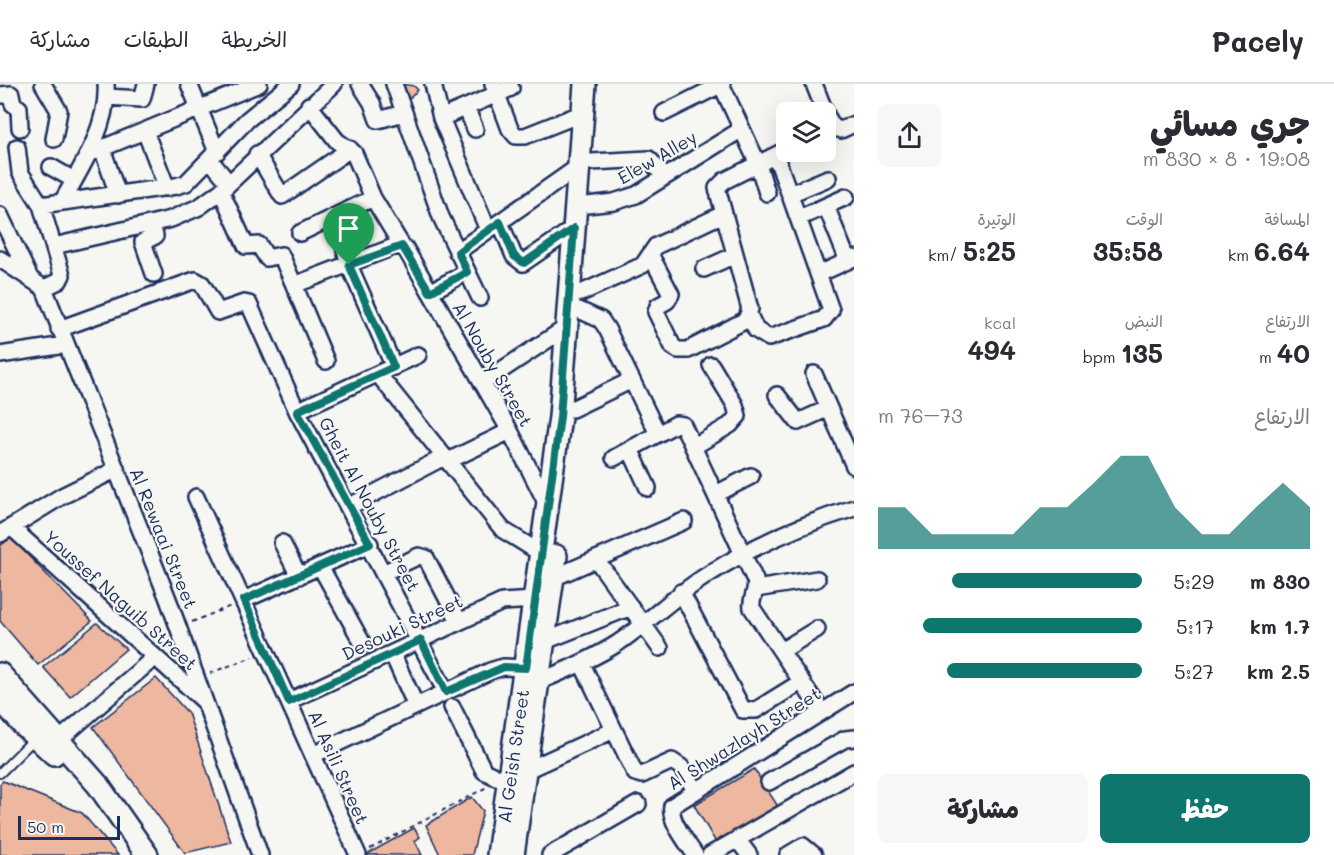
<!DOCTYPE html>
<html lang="ar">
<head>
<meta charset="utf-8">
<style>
	body { margin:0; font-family:Mali,"Playpen Sans Arabic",sans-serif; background:#f7f7f7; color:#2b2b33; direction:rtl; height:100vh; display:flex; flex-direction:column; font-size:22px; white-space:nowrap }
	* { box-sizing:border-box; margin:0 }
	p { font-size:20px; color:#7c7c81 }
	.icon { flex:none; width:33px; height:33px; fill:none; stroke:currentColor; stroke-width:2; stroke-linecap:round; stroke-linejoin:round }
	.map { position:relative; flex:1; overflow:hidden; direction:ltr }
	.side { display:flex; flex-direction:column; background:#fff; width:480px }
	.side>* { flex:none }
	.controls { position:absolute; left:776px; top:18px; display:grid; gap:12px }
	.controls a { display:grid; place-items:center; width:60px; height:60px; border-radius:9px; background:#fff; box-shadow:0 6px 24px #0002; font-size:30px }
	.scale { position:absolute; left:18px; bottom:15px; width:102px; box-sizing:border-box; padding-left:6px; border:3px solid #1b2f5e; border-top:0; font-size:16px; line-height:21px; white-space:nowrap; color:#1b2f5e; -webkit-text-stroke:4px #f6f6f2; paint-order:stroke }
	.pin { position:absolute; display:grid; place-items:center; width:51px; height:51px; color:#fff; margin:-62px -26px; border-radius:50% 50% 50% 0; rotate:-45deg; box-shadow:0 0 6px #0007 }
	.pin .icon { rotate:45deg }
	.round { display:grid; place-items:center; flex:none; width:63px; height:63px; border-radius:9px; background:#f7f7f7 }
	.head { display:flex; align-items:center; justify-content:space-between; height:102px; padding:0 24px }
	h1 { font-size:33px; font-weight:800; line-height:45px }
	.stats { display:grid; grid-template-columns:repeat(3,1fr); gap:9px; height:102px; padding:6px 24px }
	.stats div { display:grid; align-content:center }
	.stats b { font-size:26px; font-weight:800 }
	.stats small { font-size:16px; font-weight:400 }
	.stats p { font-size:16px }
	.chart { height:168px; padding:12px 24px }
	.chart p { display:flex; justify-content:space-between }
	.chart svg { width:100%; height:108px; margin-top:6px; fill:#0f766e; opacity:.7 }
	.cta { display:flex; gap:12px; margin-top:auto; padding:12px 24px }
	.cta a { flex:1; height:69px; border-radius:9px; background:#0f766e; color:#fff; font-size:24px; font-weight:800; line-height:69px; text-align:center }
	.cta a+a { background:#f7f7f7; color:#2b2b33 }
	ul { padding:0 24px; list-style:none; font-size:20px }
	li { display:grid; grid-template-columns:96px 72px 1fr; align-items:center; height:45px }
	li i { height:15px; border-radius:8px; background:#0f766e }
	header { display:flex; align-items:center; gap:36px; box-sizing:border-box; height:84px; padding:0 30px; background:#fff; border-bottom:2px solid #e1e1e2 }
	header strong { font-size:28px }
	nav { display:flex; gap:33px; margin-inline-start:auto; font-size:21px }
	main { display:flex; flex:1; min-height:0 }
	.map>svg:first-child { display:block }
	.building { fill:#edb7a0; stroke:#1b2f5e; stroke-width:1.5 }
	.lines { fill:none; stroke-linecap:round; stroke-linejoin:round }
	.lane-casing { stroke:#1b2f5e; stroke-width:12 }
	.street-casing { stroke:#1b2f5e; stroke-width:20 }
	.secondary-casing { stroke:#1b2f5e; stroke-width:26 }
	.path { stroke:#1b2f5e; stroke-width:2; stroke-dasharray:4.5 4.5; stroke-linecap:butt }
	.lane { stroke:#f6f6f2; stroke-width:8 }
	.street { stroke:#f6f6f2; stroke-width:15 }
	.secondary { stroke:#f6f6f2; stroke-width:21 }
	.route-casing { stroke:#fff; stroke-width:12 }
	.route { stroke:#0f766e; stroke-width:8 }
	.labels { text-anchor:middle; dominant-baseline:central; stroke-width:4.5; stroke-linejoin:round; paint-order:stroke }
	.street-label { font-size:18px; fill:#1b2f5e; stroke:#f6f6f2 }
</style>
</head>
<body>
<header>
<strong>Pacely</strong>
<nav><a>الخريطة</a><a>الطبقات</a><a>مشاركة</a></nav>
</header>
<main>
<section class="side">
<div class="head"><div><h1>جري مسائي</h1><p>19:08 · 8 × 830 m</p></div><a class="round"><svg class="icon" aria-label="share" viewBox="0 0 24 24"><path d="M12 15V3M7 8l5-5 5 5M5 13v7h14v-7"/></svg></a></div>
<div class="stats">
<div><p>المسافة</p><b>6.64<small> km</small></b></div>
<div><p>الوقت</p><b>35:58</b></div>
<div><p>الوتيرة</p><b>5:25<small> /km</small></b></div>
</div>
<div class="stats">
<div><p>الارتفاع</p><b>40<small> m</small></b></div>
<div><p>النبض</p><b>135<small> bpm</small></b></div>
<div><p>kcal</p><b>494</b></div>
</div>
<div class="chart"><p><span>الارتفاع</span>73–76 m</p>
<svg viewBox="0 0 160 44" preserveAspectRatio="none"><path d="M0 44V27L10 27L20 38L30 38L40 38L50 38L60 27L70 27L80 17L90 6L100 6L110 27L120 38L130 38L140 27L150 17L160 27V44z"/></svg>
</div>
<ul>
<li><b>830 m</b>5:29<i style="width:72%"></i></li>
<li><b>1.7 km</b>5:17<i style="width:83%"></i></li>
<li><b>2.5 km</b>5:27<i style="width:74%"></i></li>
</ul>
<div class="cta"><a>حفظ</a><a>مشاركة</a></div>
</section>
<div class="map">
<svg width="854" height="771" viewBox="0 0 854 771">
	<rect width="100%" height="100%" fill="#f6f6f2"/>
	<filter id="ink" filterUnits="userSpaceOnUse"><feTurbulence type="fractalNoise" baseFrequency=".0167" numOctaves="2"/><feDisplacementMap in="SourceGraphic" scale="12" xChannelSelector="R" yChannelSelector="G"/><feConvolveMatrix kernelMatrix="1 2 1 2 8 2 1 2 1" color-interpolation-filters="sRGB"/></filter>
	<g filter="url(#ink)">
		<path class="building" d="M403,0L414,2L418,6L408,16Z
			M11,454L92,537L38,581L0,537V462Z
			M97,539L126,565L70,613L43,583Z
			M156,594L188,629L231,758L185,769L93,643Z
			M754,685L779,724L718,762L694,721Z
			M3,697L82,729L118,771H0V700Z
			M472,713L483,727L472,771H440L426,741Z
			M414,744L420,753L415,757L422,771H366Z"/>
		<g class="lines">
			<defs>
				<path id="lane" d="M0,689L35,654"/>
				<path id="street" d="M43,0L59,27L54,55
					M189,0L217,68
					M360,0L372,19L378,36L404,29
					M394,0L441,133L480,214
					M433,0L441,34L488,146
					M493,0L510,45L516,52H525L583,29
					M721,0L758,80L767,109
					M814,0L825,28
					M0,11L11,10L13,20L19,24L20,44
					M106,13L142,15L146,0
					M466,23L475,45
					M664,29L722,0
					M825,29L833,43L841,46L854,40
					M441,34L511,4
					M145,47L167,104
					M17,63L20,88L41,121L62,191L59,197L44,204
					M102,64L118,111
					M88,70L259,0
					M257,70L282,112L350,65
					M210,76L229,99
					M591,78L649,75L665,93
					M51,83L74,96
					M221,107L246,162L259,161L267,174L281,171L294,201L396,162L405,164L510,347L548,422
					M790,110L828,94
					M373,114L402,162
					M62,118C81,84 109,41 106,0
					M41,121L176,102L186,99L247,36L291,0
					M587,121L614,118L636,111L742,45
					M826,122L848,177
					M0,131L29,192
					M336,132L349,181L394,283
					M799,134L846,113
					M500,138L514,172L523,179L574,144
					M152,140L155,152L143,158L154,190
					M300,149L373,114L354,69L337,57L309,21
					M54,162L171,135L199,123L221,107L334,0
					M457,168L578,83
					M651,172L671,210L667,217L658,222L656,228L673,263L678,266H688L746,236L750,225L717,104L724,97L786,66
					M0,175L44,204L168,515L260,771
					M704,185L735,171
					M819,190L854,174
					M294,201L326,277
					M430,208L467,188
					M581,209L643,181L656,162L723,130
					M579,226L601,236L607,245L658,350
					M749,231L756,246L769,254L824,235L831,226L776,72
					M59,245L195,196L202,200L218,228L244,219L249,220L297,327L446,608
					M0,271L65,261
					M378,290L503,446L542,470
					M814,290L854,382
					M482,299L567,243
					M777,311L798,338L829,324
					M572,325L632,296
					M297,327L418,271
					M693,363L730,341L738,332L735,321L711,281
					M630,365L648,404
					M614,374L676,340L683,341L755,496C758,507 750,514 752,524L822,628
					M448,377L510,347
					M716,410L751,392
					M196,413L358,771
					M350,422L444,373
					M11,443L204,617
					M0,450L62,412L115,386
					M282,459L299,492
					M596,475L660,564
					M320,482L363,560
					M385,488L419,472L426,474L459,537
					M553,494L684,437
					M756,505L817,495
					M681,508L743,626H756L801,598
					M244,516L370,460
					M545,557L631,523
					M781,567L817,545
					M392,569L416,622
					M582,580L635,689L642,691L672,677L681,683L695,706
					M540,597C567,586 593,575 618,559C649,538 676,510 709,490C754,461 803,440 854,424
					M289,617L502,518L535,516
					M452,623L484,687L496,693L509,696
					M51,663L155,573
					M313,671L490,587L503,583L526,584
					M527,686L614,646
					M769,698L845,655L854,654
					M737,755L749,771
					M550,771L638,720
					M695,771C687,758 669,737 672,722L854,608
					M710,771L854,688
					M788,771L803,762L814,771"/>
				<path id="secondary" d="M0,590L98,701L147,771
					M0,614L23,641L54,670
					M498,771L560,333L585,0
					M513,771L556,472"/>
			</defs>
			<use href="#lane" class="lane-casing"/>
			<use href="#street" class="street-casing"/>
			<use href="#secondary" class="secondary-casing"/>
			<path class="path" d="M192,538L231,522
				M153,554L165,549
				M210,589L253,573
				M370,765L487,703"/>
			<use href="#lane" class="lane"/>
			<use href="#street" class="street"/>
			<use href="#secondary" class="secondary"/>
		</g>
	</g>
	<g class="lines" filter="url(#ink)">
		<defs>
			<path id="route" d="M500,138L514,172L524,179L574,144L560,333L526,584L504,583L446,608L421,556L289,618L244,516L370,460L297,327L394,283L349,181L402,162L430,208L467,188L458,168Z"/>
		</defs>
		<use href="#route" class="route-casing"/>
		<use href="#route" class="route"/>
	</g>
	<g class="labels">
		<g class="street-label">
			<text transform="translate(657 73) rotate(-30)">Elew Alley</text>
			<text transform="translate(493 280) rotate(60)">Al Nouby Street</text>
			<text transform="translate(370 420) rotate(62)">Gheit Al Nouby Street</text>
			<text transform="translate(164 454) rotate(68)">Al Rewaai Street</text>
			<text transform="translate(121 516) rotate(42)">Youssef Naguib Street</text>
			<text transform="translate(402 543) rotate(-25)">Desouki Street</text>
			<text transform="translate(744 654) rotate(-32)">Al Shwazlayh Street</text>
			<text transform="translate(513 672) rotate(-82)">Al Geish Street</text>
			<text transform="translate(339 683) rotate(66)">Al Asili Street</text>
		</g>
	</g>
</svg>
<div class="controls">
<a><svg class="icon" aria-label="layers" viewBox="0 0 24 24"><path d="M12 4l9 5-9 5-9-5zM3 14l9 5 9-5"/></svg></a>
</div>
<div class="scale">50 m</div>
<div class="pin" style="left:349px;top:181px;background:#1e9e55"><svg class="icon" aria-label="arrive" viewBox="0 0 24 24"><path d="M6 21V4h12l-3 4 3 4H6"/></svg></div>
</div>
</main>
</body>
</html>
